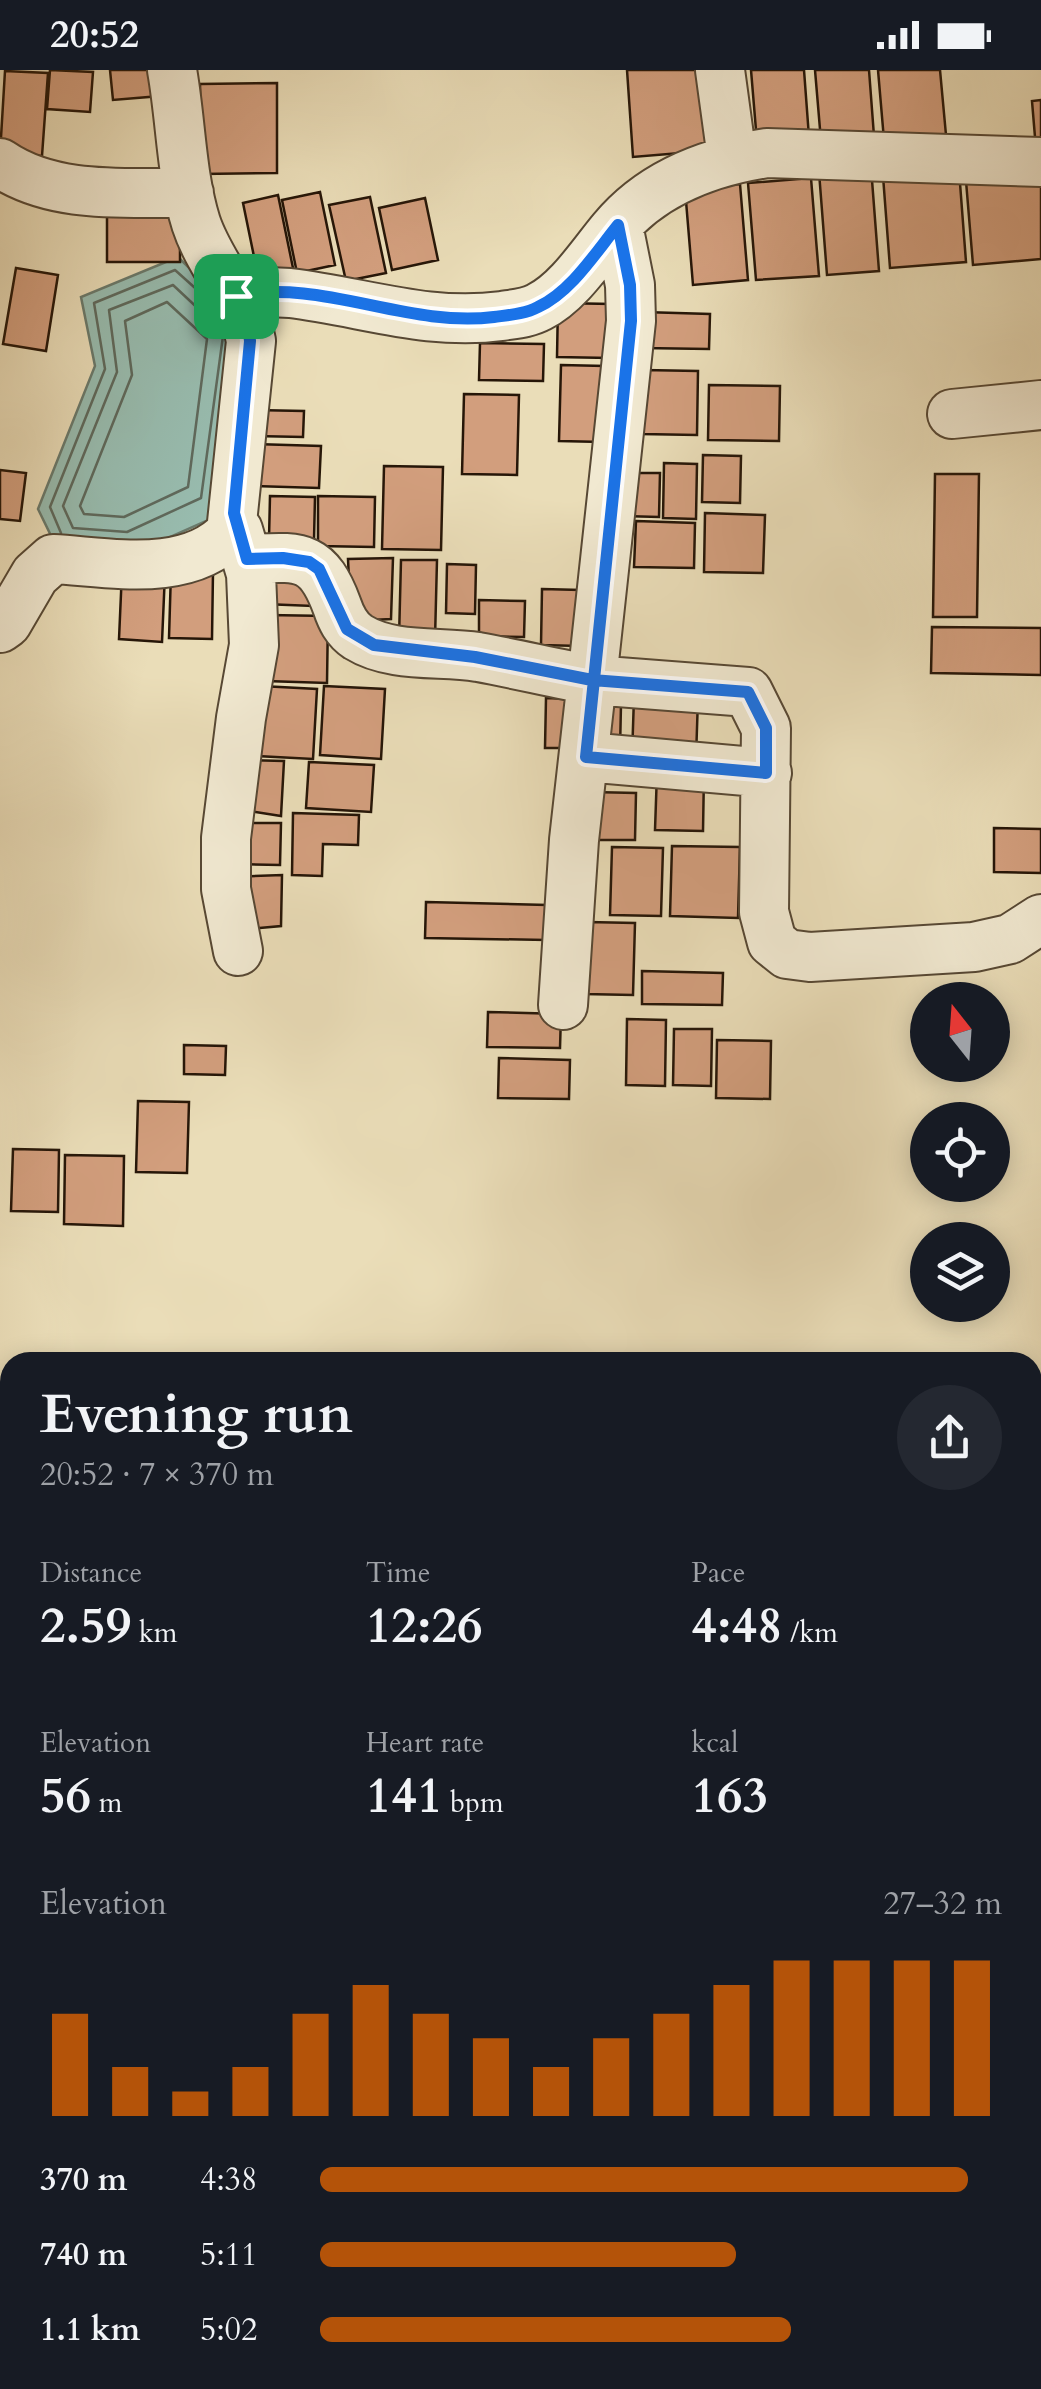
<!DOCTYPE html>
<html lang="en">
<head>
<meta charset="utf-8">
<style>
	body { margin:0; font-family:Cardo,serif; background:#242831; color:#f1f3f6; height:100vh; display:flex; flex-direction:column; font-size:38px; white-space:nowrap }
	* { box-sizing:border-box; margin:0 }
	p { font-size:32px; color:#9ea1a6 }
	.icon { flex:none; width:55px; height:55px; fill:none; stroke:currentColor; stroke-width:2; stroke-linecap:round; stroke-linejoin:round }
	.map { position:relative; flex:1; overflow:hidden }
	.sheet { position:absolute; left:0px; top:1282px; width:1042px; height:1038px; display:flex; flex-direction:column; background:#171b24; border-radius:30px 30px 0 0; box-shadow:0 5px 25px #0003 }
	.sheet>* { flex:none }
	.needle { width:65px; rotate:343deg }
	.tools { position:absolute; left:910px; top:912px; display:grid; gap:20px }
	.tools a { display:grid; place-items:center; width:100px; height:100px; border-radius:50%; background:#171b24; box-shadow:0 5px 25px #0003; font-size:50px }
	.pin { position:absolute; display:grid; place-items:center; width:85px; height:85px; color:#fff; margin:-42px; border-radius:20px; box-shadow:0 5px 15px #0006 }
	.round { display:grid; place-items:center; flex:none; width:105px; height:105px; border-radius:52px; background:#242831 }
	.summary { display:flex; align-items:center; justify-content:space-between; height:170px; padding:0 40px }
	h1 { font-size:55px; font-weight:800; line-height:75px }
	.metrics { display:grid; grid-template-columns:repeat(3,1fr); gap:15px; height:170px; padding:10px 40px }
	.metrics div { display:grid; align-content:center }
	.metrics b { font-size:50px; font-weight:800 }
	.metrics small { font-size:28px; font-weight:400 }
	.metrics p { font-size:28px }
	.chart { height:280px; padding:20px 40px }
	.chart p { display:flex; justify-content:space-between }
	.chart svg { width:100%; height:180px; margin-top:10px; stroke:#b45309; stroke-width:6 }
	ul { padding:0 40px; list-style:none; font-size:32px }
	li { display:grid; grid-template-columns:160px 120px 1fr; align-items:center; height:75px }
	li i { height:25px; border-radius:12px; background:#b45309 }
	.status { display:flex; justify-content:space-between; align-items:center; height:70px; padding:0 50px; background:#171b24; direction:ltr }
	.status svg { height:28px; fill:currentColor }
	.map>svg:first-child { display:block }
	.water { fill:#98bcaf; stroke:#6a7a6c; stroke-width:2.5 }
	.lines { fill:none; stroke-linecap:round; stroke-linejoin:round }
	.shore { stroke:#5f695c; stroke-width:2.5 }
	.building { fill:#d29e7d; stroke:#261608; stroke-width:2.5 }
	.minor-casing { stroke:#574834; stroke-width:52 }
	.path { stroke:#261608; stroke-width:6; stroke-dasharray:2.5 5; stroke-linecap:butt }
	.minor { stroke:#f1e9d1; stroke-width:48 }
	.route-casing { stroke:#fff; stroke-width:20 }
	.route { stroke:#1a73e8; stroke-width:12 }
</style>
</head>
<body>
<div class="status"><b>20:52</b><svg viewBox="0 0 49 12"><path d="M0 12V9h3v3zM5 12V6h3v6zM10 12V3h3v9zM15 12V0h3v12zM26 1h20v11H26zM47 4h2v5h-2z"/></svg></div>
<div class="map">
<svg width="1041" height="2319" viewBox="0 0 1041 2319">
	<rect width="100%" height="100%" fill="#eaddb8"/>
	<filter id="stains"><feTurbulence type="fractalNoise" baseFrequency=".002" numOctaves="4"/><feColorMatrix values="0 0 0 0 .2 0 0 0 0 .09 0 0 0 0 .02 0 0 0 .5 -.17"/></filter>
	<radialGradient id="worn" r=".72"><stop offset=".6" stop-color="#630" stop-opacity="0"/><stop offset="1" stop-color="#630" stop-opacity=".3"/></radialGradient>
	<path class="water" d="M178,187L247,254L222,444L130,485L58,480L38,439L95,296L81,227Z"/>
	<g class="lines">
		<path class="shore" d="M167,232L207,269L188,417L124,447L84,444L80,436L132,305L125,251Z
			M221,260L173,215L109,240L117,302L63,436L73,458L127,462L201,428L223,266
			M61,463L50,437L105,299L94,233L175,200L204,226"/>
	</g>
	<path class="building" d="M50,0L93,2L90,42L47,39Z
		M110,0H157L160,26L113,30Z
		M627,0H710L716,80L633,87Z
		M751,0H804L809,67L757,72Z
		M815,0H869L874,66L821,71Z
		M878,0H940L946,65L884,70Z
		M5,1L48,3L42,86L0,84Z
		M277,13V103L201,104L200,14Z
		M1041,30V79H1036L1032,31Z
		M871,97L879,201L827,205L819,102Z
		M959,100L966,192L890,198L883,106Z
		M1041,105V189L973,195L966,111Z
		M811,108L819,206L756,210L748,113Z
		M740,114L748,210L693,215L685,119Z
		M320,122L335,195L297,203L282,130Z
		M278,125L293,198L258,206L243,133Z
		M370,127L386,203L346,211L329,135Z
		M425,128L438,190L392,200L379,138Z
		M107,131H180V192H107Z
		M16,198L58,205L46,281L3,274Z
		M558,233L612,234L610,288L557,287Z
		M643,242L710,244L709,279L642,278Z
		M480,273L544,274L543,311L479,310Z
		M561,295L605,296L603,372L559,371Z
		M643,300L698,301L697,365L641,364Z
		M709,315L780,316L779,371L708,370Z
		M464,324L519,325L517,405L462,404Z
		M250,340L304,341L303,367L250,366Z
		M251,374L321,376L319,418L250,416Z
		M703,385L741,386L740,433L702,432Z
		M664,393L697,394L696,449L663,448Z
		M384,396L443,397L441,480L382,479Z
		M0,400L26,403L20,451L0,449Z
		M624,403H660L659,447L623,446Z
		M935,404H979L977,547H933Z
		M270,426L315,427L314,470L269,469Z
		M318,426L375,427L374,477L318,476Z
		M705,443L765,445L763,503L704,502Z
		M636,451L695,453L694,498L634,497Z
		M393,488L391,549L351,551L348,489Z
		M401,490H437L435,569H399Z
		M447,494L476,495L475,544L446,543Z
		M122,501L165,503L162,572L119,569Z
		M171,501L213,502L212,569L169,568Z
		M265,501L314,502L313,536L264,534Z
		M542,519L581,520L580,576L541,575Z
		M479,530L525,531L524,567L479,566Z
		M268,545L328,546L327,613L266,611Z
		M932,557L1041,558V605L931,603Z
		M261,616L317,619L313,689L257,686Z
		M324,616L385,619L381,689L320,685Z
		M634,627L698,628L696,688L632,687Z
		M546,628L571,629L570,678H545Z
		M596,634H621L620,680L595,678Z
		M248,690L284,691L281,746L242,740Z
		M309,692L374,695L371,742L306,738Z
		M657,702L704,703L703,761L655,760Z
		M592,722L636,723L635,770H590Z
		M293,743L359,745L358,775L323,774L322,806L292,805Z
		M243,753H281L280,795L238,794Z
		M994,758L1041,759V803L994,802Z
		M672,776L740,777L738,848L670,846Z
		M612,777L663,778L661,846L610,845Z
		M282,805L281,856L239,860L232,807Z
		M426,832L547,835L546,870L425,868Z
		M587,852L635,853L633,925L584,924Z
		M642,901L723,903L722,935L642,934Z
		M488,942L561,944L560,978L487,977Z
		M627,949L666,950L665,1016L626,1015Z
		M674,959H712L711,1016L673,1015Z
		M717,970L771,971L770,1029L716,1028Z
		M184,975L226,976L225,1005L184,1004Z
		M499,988L570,990L569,1029L498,1028Z
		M138,1031L189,1032L187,1103L136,1102Z
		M13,1079L59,1080L58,1142L11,1141Z
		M65,1085L124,1086L123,1156L64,1154Z"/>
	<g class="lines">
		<defs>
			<path id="minor" d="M720,0L732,88
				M0,93C54,130 127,122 189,123
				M618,155L630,215L631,251L592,610L748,622L766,658L764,842L772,872L787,884L810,887L974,877L1010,869L1041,849
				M236,226L268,222L290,223C364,232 427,256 502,246C515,244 528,243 539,237C569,222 592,185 613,160C652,113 708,92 767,83L1041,92
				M952,344L1041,335
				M247,489C299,487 317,482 337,536C341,548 346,559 358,567C392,588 439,581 478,587C516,594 554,603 592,610L574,770L563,935
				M0,558L7,553L35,505L53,489C110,492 188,509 231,462L251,271C243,226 210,196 196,153C181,105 181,50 172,0
				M586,687L767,703
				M238,881L226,819V768L241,648L254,575L251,504L238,460"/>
		</defs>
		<use href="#minor" class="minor-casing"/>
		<path class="path" d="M1032,1660L1041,1656"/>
		<use href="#minor" class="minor"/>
	</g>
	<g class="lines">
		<defs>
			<path id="route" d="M236,226L247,247L250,271L234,443L247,489L283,488L309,492L319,499L347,559L374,575L475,587L592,610L748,622L766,658V703L586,687L631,251L630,215L618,155C596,182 571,222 538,237C525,244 509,245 494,247C406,258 322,208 236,226"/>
		</defs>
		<use href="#route" class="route-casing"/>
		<use href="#route" class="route"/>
	</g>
	<rect width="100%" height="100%" filter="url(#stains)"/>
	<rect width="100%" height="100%" fill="url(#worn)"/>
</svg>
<div class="tools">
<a><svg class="needle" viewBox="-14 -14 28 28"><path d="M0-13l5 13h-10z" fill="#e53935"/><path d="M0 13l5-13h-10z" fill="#9ea1a6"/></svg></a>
<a><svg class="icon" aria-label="locate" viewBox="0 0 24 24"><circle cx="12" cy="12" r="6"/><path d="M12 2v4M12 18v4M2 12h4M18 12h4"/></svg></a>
<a><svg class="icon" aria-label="layers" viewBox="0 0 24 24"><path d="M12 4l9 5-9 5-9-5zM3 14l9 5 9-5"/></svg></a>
</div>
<div class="pin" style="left:236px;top:226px;background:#1e9e55"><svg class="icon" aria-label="arrive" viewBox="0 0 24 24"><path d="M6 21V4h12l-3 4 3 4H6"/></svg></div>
<section class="sheet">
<div class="summary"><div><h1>Evening run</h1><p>20:52 · 7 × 370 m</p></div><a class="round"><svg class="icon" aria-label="share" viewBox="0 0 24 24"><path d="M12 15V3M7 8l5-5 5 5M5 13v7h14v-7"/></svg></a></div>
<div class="metrics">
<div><p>Distance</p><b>2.59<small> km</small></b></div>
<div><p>Time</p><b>12:26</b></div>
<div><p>Pace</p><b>4:48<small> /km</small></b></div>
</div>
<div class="metrics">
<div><p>Elevation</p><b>56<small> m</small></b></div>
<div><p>Heart rate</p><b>141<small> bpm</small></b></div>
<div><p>kcal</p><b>163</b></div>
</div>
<div class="chart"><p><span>Elevation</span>27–32 m</p>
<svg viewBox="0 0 160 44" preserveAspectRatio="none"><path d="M5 44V19M15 44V32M25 44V38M35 44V32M45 44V19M55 44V12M65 44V19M75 44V25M85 44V32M95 44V25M105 44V19M115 44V12M125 44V6M135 44V6M145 44V6M155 44V6"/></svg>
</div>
<ul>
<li><b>370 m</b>4:38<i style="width:95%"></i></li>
<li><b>740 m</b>5:11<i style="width:61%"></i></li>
<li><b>1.1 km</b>5:02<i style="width:69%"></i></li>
</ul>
</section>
</div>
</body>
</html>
